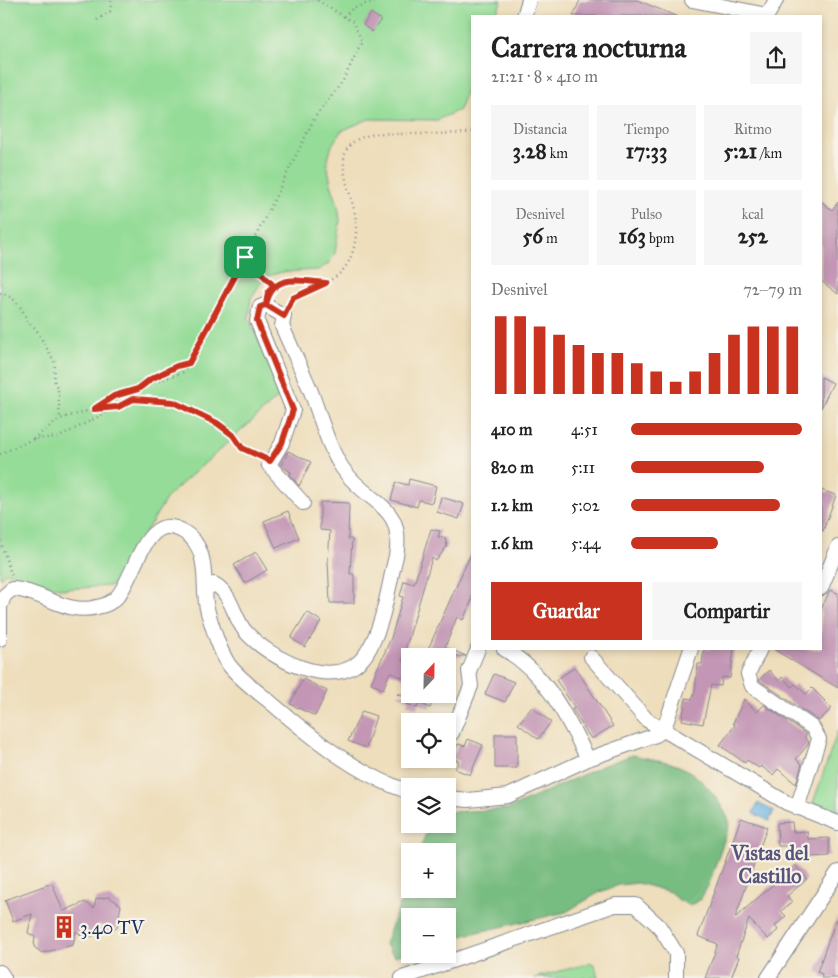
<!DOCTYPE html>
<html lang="es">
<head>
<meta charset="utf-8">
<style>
	body { margin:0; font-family:"IM FELL Great Primer",serif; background:#f6f6f6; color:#222; height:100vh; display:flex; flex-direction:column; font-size:19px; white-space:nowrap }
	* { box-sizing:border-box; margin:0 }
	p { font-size:16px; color:#767676 }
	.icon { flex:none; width:28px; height:28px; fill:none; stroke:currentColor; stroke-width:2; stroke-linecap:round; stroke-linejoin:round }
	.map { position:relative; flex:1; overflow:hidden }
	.side { position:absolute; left:471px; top:15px; width:351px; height:635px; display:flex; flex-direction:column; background:#fff; border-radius:0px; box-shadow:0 2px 8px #0003 }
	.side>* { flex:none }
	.needle { width:32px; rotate:22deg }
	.buttons { position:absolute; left:401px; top:648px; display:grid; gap:10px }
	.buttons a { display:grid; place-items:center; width:55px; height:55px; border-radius:0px; background:#fff; box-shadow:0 2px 8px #0003; font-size:25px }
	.pin { position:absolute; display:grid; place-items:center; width:42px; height:42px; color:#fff; margin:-21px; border-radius:10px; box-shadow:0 2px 8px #0006 }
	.round { display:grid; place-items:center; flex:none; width:52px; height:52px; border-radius:0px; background:#f6f6f6 }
	.head { display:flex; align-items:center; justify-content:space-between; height:85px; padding:0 20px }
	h1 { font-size:28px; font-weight:700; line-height:38px }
	.metrics { display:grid; grid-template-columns:repeat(3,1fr); gap:8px; height:85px; padding:5px 20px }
	.metrics div { display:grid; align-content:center; border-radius:0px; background:#f6f6f6; text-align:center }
	.metrics b { font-size:21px; font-weight:700 }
	.metrics small { font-size:14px; font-weight:400 }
	.metrics p { font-size:14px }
	.chart { height:140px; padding:10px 20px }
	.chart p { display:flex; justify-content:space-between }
	.chart svg { width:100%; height:90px; margin-top:5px; stroke:#c8321e; stroke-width:6 }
	.action { display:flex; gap:10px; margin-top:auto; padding:10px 20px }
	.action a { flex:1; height:58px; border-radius:0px; background:#c8321e; color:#fff; font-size:20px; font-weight:700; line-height:58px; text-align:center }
	.action a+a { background:#f6f6f6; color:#222 }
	ul { padding:0 20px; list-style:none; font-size:16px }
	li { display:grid; grid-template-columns:80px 60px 1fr; align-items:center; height:38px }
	li i { height:12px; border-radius:6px; background:#c8321e }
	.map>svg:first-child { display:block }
	.green { fill:#94dc97; stroke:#58867a }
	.forest { fill:#77bc80; stroke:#49766f }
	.water { fill:#66b2df; stroke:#40709e }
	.building { fill:#c396b5 }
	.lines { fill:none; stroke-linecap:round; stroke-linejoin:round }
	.minor-casing { stroke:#84868d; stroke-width:16 }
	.path { stroke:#84868d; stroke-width:2.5; stroke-dasharray:1 4; stroke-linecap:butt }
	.minor { stroke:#fff; stroke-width:14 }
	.route-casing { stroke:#fff; stroke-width:10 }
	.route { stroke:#c8321e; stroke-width:6 }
	.labels { text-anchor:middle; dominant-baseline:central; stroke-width:4.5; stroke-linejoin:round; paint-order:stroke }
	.poi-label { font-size:19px; fill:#1b2f5e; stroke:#f7f3e8; text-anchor:start }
	.neighbourhood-label { font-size:20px; font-weight:bold; fill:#56537c; stroke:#f7f3e8 }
</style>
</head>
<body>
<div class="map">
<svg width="838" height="978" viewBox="0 0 838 978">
	<rect width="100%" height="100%" fill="#f7f3e8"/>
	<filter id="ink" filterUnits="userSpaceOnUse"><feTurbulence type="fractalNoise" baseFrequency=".02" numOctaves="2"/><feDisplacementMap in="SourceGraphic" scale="10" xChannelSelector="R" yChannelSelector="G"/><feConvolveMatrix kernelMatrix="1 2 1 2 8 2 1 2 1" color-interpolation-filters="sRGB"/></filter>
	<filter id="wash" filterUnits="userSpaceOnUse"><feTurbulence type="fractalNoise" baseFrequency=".0096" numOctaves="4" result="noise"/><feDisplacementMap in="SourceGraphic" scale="20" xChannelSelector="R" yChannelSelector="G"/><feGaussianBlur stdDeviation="1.12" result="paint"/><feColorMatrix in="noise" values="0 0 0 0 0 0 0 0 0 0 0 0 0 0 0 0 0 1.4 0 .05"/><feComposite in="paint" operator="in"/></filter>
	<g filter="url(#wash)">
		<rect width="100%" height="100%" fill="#eedebc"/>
		<path class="green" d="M0,0H502L495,16H472V75L459,110L437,120L369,119L341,131L332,145L327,163L331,184L338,205L340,221L335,253L328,264L318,270L282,272L265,277L251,298L249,318L281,395L168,496L112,586L63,589L6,572L0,578Z
			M838,730V812L813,803Z
			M591,963L595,965L598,978H534Z"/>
		<path class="forest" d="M633,755C648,759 665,760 679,766C702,775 721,802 730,823L709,884L700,900L690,905L680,901L670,892L638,883L619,885L600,892L566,912L448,939V916H410V952L394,956L385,944L410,876V889H448V851H419L430,824H448V812L508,809L604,765Z"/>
		<path class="water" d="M758,803L774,811L769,821L753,813Z"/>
		<g id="blocks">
			<path class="building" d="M580,0H637L676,16H573Z
				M371,13L381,20L372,32L363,25Z
				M821,201L832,210L838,202V294L821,281Z
				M821,377L833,383L821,408Z
				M288,451L311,462L299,486L290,475L291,472L281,466Z
				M409,479L436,486L432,503L419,500L417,507L391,500L396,482L408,485Z
				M821,490L836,495L823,531L821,530Z
				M441,497L464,504L459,519L437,512Z
				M320,502L349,503L348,539H352L350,574H354V603H330L328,562L330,531L320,530Z
				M288,511L299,538L276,548L264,521Z
				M431,529L440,531L438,537L445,538L447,546L436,561L432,558L402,661L410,664V681L390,672L383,689L371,683L391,638L403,597L400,596L404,581L414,584Z
				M472,551V600L463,620L457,617L445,647L466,656H425Z
				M256,552L267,570L245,583L234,565Z
				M830,590L838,593V688L773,649H821V610Z
				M307,612L321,621L305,647L291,638Z
				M704,649H734L730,678L722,677L721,686L711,685L703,724L682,720L686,698L692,699L695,692L698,664H702Z
				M575,667L613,726L591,739L572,709L575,708L556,680Z
				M769,670L779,681L782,677L792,687L795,684L806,694L812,688L832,708L819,721L759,680Z
				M494,674L514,682L505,702L485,694Z
				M303,679L327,691L315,716L290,704Z
				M397,694H436L430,708L419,703L417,708L407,704L409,699Z
				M744,699L757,712L764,705L806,734L805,738L809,742L807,746L796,759L802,764L796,784L778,769L773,775L761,766L759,768L747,760L745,763L720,745L735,725L733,723Z
				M532,707L551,722L538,739L518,724Z
				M362,711L376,716L366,748L348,741Z
				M495,734H517V768H495Z
				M468,739L483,745L470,775L455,769L459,761L452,758L458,744L465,746Z
				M741,818L767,827L735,918L795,865L807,879L787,896L792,902L781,911L786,916L775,926L778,930L768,939L749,919L736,956L739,957L731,978H705L718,944L698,936Z
				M792,822L793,832L807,831L808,839L829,838V856L795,858L794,846H778L777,823Z
				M52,883L63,911L85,902L94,908L96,899L109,897L121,905L117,928L108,931L99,924L96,935L85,938L76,931L73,945L42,953L34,947L35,937L28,933L32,914L13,921L5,900Z
				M837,917L838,978H821L822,974L817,972Z"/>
		</g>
	</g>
	<g filter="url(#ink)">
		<use href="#blocks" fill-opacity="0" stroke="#84868d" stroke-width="1"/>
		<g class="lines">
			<defs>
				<path id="minor" d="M692,0L767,15
					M524,16L529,0
					M767,16L776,0
					M303,503L269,465L282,443L293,410L257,321L260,307L265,305L284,316L282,326C291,347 301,368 310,389C320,415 329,452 346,473C372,506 405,506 396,556C388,587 384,627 366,654C338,695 269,659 245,631C234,618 231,592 214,584L206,589C204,599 207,610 210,619C215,635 220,651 229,665C240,679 255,690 269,701C311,737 357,775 410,792
					M821,588L838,547
					M0,607L4,596L12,589C41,590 66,616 97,607C104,606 112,602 117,597C136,576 145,508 184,532C206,545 204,572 205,594
					M0,609V639
					M504,649C547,674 566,716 588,759
					M760,649L748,674L752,686L813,728L819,739L797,808
					M591,657L647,720L787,803L838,823
					M452,733L471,686L469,671L478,649
					M448,798L468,800L508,796L588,759L656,735L663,730L666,723L691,649
					M0,972L4,978
					M402,978L615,905H636L659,926L676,953V978
					M768,978L838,872"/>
			</defs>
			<use href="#minor" class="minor-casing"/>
			<path class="path" d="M344,17L353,8L377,0
				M97,20L110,11L112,0
				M245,257L273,286
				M0,293C11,294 25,309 26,320L36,329L55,363L54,380L58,390L60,419
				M268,294C277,274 306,282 324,283
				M289,305C302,284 335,289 349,261C355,249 357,235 356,221C353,190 323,145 370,135C379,132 391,134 400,134C423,134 446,134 469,133L472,131
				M142,386L177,366L189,363
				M96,409L115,407
				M33,439L60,419L94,409L114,396L184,372L263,222L315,117L343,81L362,41L353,22L317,0
				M0,454L33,439L59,437L133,399L173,402L188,407L217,423L233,435L242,448L260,457
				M0,541L12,577"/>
			<use href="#minor" class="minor"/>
		</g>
	</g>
	<g class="lines" filter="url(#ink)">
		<defs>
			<path id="route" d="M245,257L189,363L177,366L151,379L138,389L114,396L94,409L118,407L133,399L173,402L217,423L233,435L242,448L270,461L282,443L293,410L257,321L260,307L266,305C273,272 299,281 326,283L293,298L284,316L266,305L268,292L274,286L245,257"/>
		</defs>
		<use href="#route" class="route-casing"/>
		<use href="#route" class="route"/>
	</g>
	<defs>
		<symbol id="building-bare" viewBox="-9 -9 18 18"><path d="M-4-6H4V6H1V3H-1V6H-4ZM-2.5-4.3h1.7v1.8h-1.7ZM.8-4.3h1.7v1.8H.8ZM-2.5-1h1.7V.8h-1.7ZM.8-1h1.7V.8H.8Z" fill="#c8321e" stroke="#f7f3e8" stroke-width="2.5" paint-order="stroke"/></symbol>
	</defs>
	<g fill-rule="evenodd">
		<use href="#building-bare" x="48" y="911" width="32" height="32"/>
	</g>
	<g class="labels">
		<g class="poi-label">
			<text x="80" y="927">3.40 TV</text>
		</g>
		<g class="neighbourhood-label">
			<text x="770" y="853">Vistas del<tspan x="770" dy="23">Castillo</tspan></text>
		</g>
	</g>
</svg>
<div class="buttons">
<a><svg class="needle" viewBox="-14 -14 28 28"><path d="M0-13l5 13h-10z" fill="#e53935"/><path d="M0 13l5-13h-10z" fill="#767676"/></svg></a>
<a><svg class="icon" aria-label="locate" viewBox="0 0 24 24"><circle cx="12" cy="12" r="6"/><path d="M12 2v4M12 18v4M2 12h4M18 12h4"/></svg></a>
<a><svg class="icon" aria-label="layers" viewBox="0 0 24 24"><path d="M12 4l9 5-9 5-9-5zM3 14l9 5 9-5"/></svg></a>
<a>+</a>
<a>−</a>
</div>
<div class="pin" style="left:245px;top:257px;background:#1e9e55"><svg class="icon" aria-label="arrive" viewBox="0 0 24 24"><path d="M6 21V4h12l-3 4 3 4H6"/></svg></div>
<section class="side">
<div class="head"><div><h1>Carrera nocturna</h1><p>21:21 · 8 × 410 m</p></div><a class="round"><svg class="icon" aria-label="share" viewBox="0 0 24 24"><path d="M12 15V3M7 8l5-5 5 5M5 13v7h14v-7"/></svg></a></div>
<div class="metrics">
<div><p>Distancia</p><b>3.28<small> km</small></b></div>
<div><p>Tiempo</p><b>17:33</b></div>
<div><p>Ritmo</p><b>5:21<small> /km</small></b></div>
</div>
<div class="metrics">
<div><p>Desnivel</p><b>56<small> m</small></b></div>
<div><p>Pulso</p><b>163<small> bpm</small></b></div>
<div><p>kcal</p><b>252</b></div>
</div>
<div class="chart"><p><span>Desnivel</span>72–79 m</p>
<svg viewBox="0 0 160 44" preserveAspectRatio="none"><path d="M5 44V6M15 44V6M25 44V11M35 44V15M45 44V20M55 44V24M65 44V24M75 44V29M85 44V33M95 44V38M105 44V33M115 44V24M125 44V15M135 44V11M145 44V11M155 44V11"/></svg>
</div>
<ul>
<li><b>410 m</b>4:51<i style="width:100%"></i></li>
<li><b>820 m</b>5:11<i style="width:78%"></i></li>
<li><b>1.2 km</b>5:02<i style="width:87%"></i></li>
<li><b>1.6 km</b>5:44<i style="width:51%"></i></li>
</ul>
<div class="action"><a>Guardar</a><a>Compartir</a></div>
</section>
</div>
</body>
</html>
